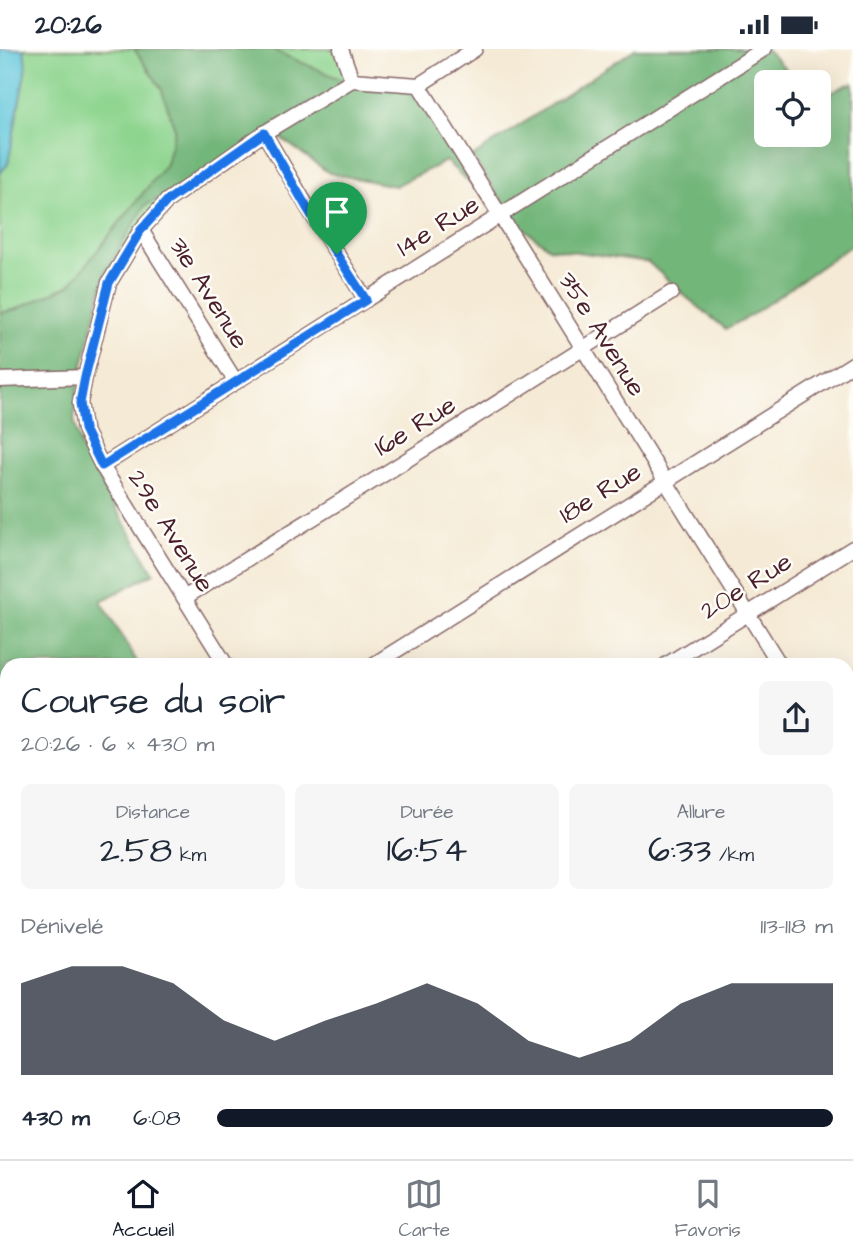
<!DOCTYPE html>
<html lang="fr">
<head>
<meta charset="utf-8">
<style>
	body { margin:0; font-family:"Architects Daughter",sans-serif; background:#f6f6f7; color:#1f2937; height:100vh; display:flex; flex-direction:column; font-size:26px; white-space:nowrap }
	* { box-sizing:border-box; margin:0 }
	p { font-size:23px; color:#747a83 }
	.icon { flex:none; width:38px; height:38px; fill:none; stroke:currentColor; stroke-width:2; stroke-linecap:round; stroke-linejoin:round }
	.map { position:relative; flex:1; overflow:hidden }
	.panel { position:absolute; left:0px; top:609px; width:854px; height:502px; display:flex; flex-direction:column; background:#fff; border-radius:21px 21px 0 0; box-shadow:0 7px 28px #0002 }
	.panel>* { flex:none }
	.fabs { position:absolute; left:754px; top:21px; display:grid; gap:14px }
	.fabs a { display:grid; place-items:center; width:77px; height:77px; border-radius:10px; background:#fff; box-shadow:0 7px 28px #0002; font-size:35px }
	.pin { position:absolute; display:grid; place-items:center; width:60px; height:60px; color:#fff; margin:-72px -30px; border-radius:50% 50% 50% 0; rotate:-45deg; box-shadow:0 0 7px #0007 }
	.pin .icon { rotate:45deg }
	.round { display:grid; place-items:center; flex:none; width:74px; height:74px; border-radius:10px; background:#f6f6f7 }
	.headline { display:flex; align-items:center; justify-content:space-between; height:119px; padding:0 21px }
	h1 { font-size:38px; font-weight:600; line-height:52px }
	.stats { display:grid; grid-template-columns:repeat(3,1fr); gap:10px; height:119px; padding:7px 21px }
	.stats div { display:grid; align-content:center; border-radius:10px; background:#f6f6f7; text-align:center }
	.stats b { font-size:35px; font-weight:600 }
	.stats small { font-size:19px; font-weight:400 }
	.stats p { font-size:19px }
	.chart { height:196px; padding:14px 21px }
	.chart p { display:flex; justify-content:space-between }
	.chart svg { width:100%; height:126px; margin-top:7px; fill:#111827; opacity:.7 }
	ul { padding:0 21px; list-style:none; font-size:23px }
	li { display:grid; grid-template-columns:112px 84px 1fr; align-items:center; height:52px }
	li i { height:18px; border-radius:9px; background:#111827 }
	.status { display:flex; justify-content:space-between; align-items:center; height:49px; padding:0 35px; background:#fff; direction:ltr }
	.status svg { height:19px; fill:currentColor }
	.tabs { display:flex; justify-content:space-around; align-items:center; height:98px; border-top:2px solid #e0e1e3; background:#fff; font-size:19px; color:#747a83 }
	.tabs a { display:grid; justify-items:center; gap:4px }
	.tabs .on { color:#111827 }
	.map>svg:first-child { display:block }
	.green { fill:#8dd48e; stroke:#6c7a5c; stroke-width:2 }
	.forest { fill:#72b679; stroke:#5e6a52; stroke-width:2 }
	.water { fill:#5ec6db; stroke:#547283; stroke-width:2 }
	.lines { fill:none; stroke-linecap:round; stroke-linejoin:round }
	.street-casing { stroke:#866666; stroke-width:17 }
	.street { stroke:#fff; stroke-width:14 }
	.route-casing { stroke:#fff; stroke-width:14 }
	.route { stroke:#1a73e8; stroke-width:9 }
	.labels { text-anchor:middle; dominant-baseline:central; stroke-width:5; stroke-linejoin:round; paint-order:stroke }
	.street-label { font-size:26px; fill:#4a1f2b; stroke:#fdfcf7 }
</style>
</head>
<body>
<div class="status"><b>20:26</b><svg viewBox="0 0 49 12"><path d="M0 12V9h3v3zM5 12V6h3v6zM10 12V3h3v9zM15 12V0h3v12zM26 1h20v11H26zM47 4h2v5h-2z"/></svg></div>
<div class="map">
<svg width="853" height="1110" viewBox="0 0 853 1110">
	<rect width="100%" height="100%" fill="#fdfcf7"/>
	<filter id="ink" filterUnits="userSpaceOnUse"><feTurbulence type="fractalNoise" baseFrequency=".0143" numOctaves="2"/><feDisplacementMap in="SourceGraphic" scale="14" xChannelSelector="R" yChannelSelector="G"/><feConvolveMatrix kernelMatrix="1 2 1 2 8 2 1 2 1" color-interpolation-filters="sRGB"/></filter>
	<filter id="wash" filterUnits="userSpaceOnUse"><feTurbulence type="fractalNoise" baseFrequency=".00686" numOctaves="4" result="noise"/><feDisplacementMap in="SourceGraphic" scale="28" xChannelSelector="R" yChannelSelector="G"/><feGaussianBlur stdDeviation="1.57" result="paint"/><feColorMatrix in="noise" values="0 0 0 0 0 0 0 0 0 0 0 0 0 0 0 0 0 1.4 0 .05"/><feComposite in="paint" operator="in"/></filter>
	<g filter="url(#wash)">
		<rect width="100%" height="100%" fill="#f5ead5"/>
		<path class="green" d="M0,0H341L352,31L167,152L109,234L0,331Z"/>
		<path class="forest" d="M134,0H274L277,3L354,36L416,39L499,161L446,112L395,137L329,124L274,84L145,157L106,221L78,337L74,371L81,399L154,524L101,552L139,616H7V649L0,627V264L17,260L70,236L166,115L175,80L161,39Z
			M635,0H766L798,33H766V86H819V51L844,37L853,34V195L753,265L726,280L685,247L648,213L549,199L519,176L472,108Z"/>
		<path class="water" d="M0,0H24L26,18L8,115L0,124Z"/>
	</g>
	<g filter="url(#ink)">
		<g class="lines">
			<defs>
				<path id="street" d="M341,0L352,31
					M352,31L419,36
					M419,36L780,616
					M419,36L475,0
					M264,84L308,159L366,251
					M141,181L236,333
					M0,331L85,328
					M102,417L764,0
					M184,549L394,419L671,244
					M226,616L102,417L84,380L80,354L85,328L109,234L141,181L167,152L264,84L352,31
					M373,616L853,315
					M666,616L853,499
					M847,724L853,734
					M0,839L7,850
					M847,1018L853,1028
					M0,1035L7,1031
					M847,1055L853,1051
					M847,1102L853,1080
					M166,1104L170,1110
					M352,1104L356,1110
					M532,1104L535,1110
					M721,1104L724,1110
					M759,1110L768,1104"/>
			</defs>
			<use href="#street" class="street-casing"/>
			<use href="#street" class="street"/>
		</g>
	</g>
	<g class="lines" filter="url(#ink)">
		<defs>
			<path id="route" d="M264,84L307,159L366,251L102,417L84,380L80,354L85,328L109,234L141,181L167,152Z"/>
		</defs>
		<use href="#route" class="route-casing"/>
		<use href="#route" class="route"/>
	</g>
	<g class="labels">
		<g class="street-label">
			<text transform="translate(438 177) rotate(-32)">14e Rue</text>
			<text transform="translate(209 244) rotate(58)">31e Avenue</text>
			<text transform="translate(602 285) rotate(58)">35e Avenue</text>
			<text transform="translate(415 377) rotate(-32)">16e Rue</text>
			<text transform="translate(600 444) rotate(-32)">18e Rue</text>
			<text transform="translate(171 482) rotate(58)">29e Avenue</text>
			<text transform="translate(746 537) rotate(-32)">20e Rue</text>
		</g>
	</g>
</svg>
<div class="fabs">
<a><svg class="icon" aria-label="locate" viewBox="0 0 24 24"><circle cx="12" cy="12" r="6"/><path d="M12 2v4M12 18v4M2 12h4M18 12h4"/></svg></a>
</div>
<div class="pin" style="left:337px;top:205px;background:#1e9e55"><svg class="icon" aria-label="arrive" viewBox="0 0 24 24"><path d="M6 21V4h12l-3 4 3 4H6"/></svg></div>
<section class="panel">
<div class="headline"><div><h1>Course du soir</h1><p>20:26 · 6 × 430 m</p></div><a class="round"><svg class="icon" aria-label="share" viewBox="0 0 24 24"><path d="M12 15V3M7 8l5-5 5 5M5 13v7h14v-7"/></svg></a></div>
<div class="stats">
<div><p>Distance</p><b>2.58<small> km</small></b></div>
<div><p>Durée</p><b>16:54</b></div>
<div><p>Allure</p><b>6:33<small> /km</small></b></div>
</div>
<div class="chart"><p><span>Dénivelé</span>113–118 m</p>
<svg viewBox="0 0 160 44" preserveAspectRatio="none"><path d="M0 44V12L10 6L20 6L30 12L40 25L50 32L60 25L70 19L80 12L90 19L100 32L110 38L120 32L130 19L140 12L150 12L160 12V44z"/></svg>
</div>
<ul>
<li><b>430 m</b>6:08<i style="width:100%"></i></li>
</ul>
</section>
</div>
<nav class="tabs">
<a class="on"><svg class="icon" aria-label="home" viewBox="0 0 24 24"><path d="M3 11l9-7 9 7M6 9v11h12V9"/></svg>Accueil</a>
<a><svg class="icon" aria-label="map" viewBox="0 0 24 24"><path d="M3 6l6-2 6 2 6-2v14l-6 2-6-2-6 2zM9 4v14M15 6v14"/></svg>Carte</a>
<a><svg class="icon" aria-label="saved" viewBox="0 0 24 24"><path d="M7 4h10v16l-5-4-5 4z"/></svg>Favoris</a>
</nav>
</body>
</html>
